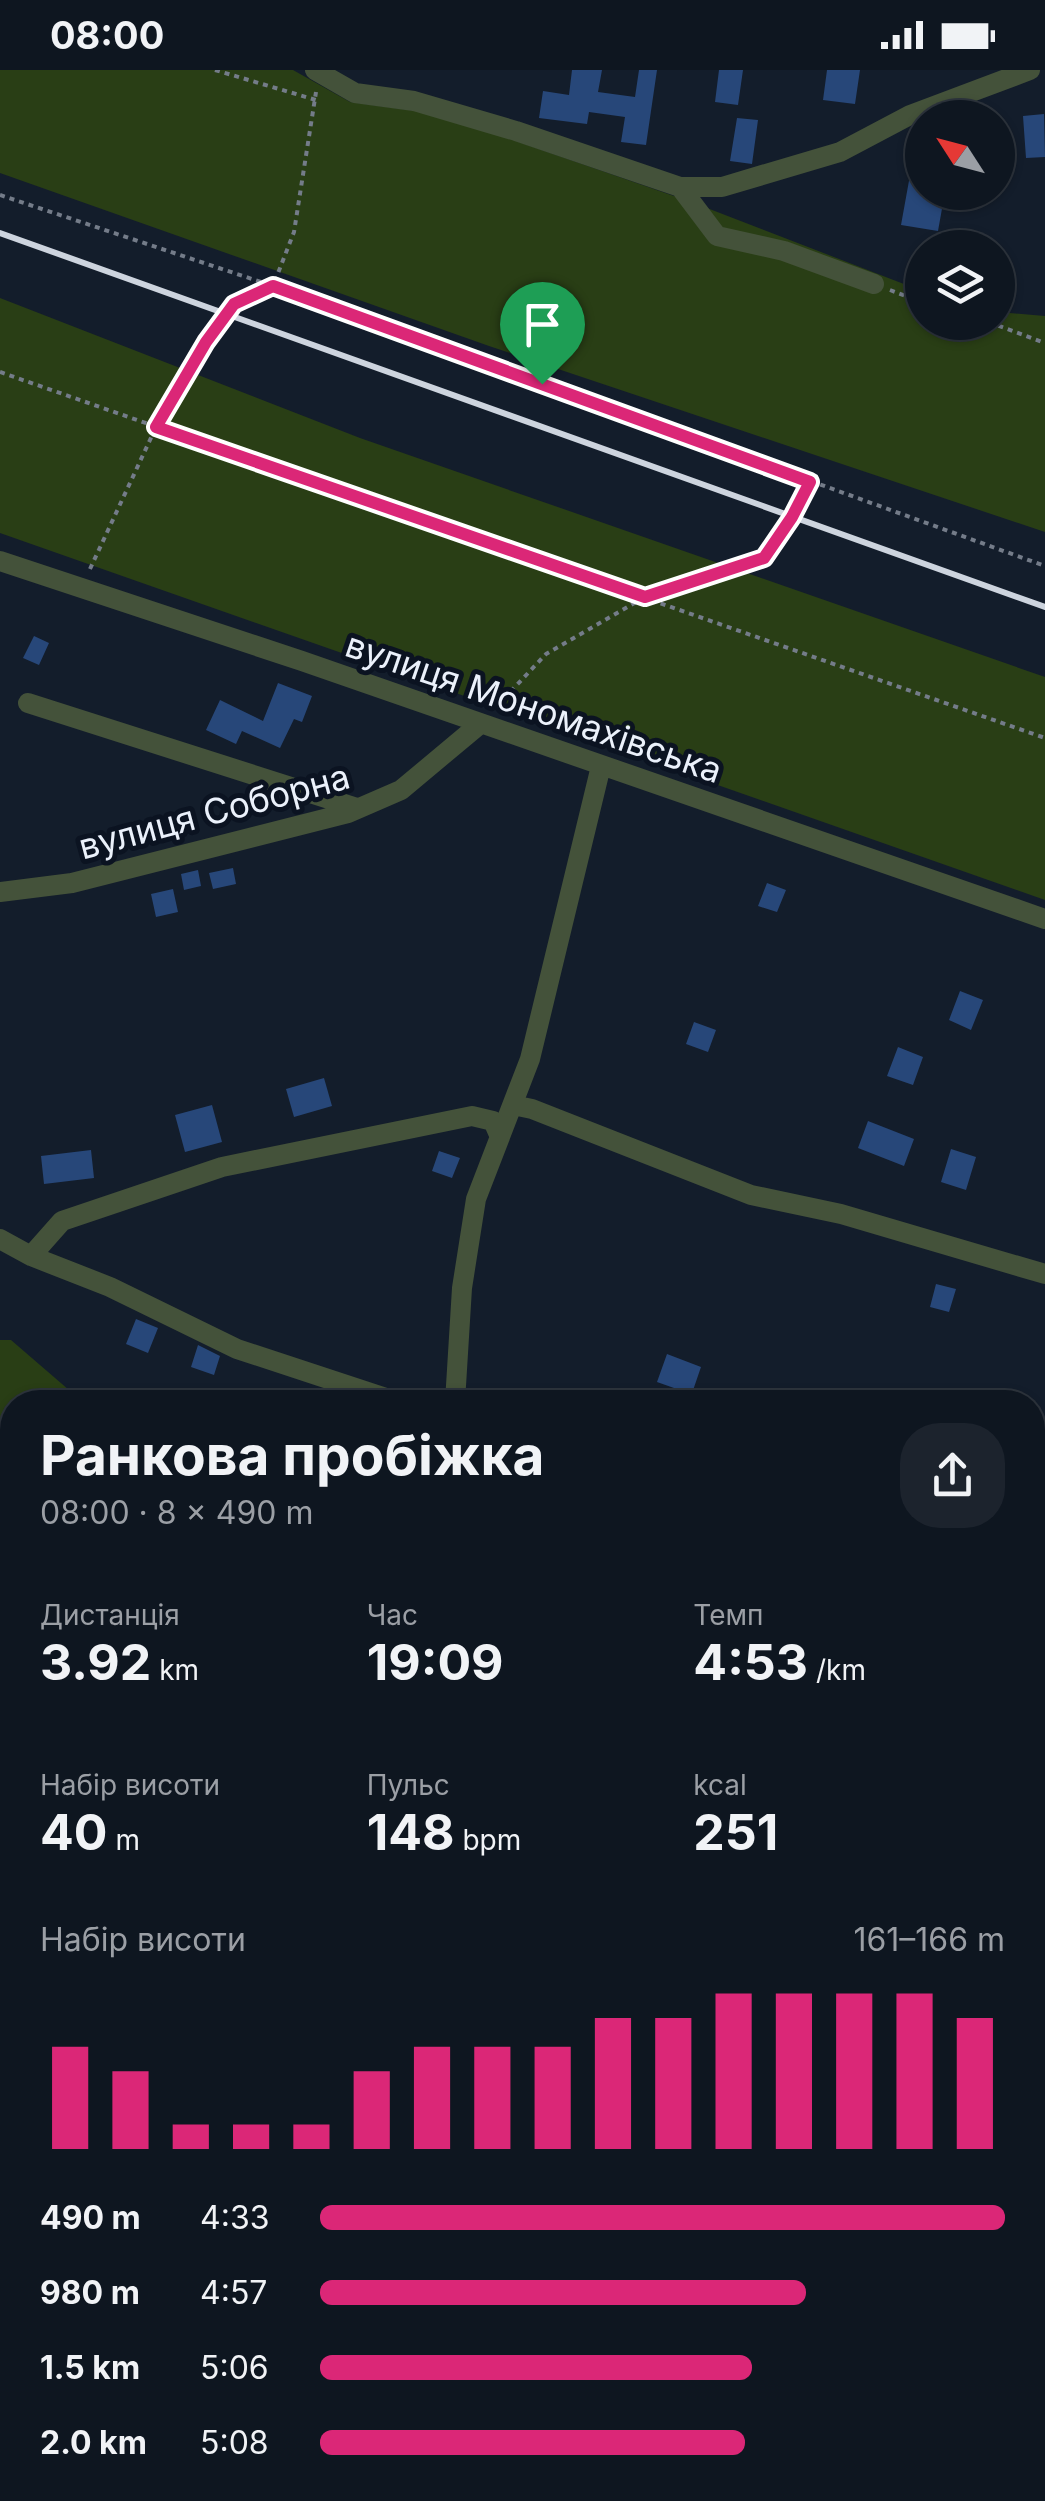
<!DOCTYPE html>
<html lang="uk">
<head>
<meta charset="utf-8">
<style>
	body { margin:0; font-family:Inter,sans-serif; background:#1c232d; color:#f1f3f6; height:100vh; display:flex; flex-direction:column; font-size:38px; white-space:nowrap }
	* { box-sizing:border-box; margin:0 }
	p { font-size:32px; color:#9b9fa5 }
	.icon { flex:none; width:55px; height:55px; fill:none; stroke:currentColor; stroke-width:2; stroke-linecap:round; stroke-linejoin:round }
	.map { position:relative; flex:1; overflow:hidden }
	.panel { position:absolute; left:0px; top:1320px; width:1045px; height:1112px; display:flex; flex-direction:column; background:#0e1620; border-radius:40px 40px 0 0; box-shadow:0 2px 8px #0004,0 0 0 2px #2e353e }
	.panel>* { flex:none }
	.needle { width:65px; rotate:306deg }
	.controls { position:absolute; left:905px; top:30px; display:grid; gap:20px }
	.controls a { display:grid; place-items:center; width:110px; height:110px; border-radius:50%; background:#0e1620; box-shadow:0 2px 8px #0004,0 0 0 2px #2e353e; font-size:50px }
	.pin { position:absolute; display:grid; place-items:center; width:85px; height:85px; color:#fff; margin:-102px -42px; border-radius:50% 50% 50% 0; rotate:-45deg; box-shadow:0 0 10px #0007 }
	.pin .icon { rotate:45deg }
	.round { display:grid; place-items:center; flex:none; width:105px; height:105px; border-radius:40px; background:#1c232d }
	.overview { display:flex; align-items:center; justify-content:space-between; height:170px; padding:0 40px }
	h1 { font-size:55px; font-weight:700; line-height:75px }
	.figures { display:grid; grid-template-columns:repeat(3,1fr); gap:15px; height:170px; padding:10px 40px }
	.figures div { display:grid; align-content:center }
	.figures b { font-size:50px; font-weight:700 }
	.figures small { font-size:28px; font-weight:400 }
	.figures p { font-size:28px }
	.chart { height:280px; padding:20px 40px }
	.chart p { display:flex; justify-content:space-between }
	.chart svg { width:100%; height:180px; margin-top:10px; stroke:#db2777; stroke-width:6 }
	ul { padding:0 40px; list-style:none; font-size:32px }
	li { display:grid; grid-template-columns:160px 120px 1fr; align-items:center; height:75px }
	li i { height:25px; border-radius:12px; background:#db2777 }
	.status { display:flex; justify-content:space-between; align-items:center; height:70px; padding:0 50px; background:#0e1620; direction:ltr }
	.status svg { height:28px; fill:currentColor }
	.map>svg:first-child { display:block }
	.green { fill:#293e15 }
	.water { fill:#000027 }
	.building { fill:#274779 }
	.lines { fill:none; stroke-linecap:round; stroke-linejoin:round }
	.path { stroke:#747c89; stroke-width:4; stroke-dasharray:5 5; stroke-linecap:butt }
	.minor { stroke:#44523a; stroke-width:20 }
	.rail { stroke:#cdd4de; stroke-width:6 }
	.route-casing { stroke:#fff; stroke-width:20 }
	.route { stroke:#db2777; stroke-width:12 }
	.labels { text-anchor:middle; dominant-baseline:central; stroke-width:10; stroke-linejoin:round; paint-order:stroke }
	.street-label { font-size:35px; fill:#ebf1fb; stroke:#0b1321 }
</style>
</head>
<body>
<div class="status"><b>08:00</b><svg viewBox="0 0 49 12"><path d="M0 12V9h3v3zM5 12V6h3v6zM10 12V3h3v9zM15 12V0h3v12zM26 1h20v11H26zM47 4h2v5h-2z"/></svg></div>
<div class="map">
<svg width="1045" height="2431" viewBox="0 0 1045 2431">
	<rect width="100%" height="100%" fill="#131d2b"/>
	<path class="green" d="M0,0H293L350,32L438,44L694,133L922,221V252H998V242L1045,246V462L489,276L0,103Z
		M0,228L360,368L1045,607V830L0,463Z
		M0,1270H11L69,1320L104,1332H12V1463L0,1468Z"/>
	<path class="water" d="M598,2420H716L723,2431H556L588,2428Z"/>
	<path class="building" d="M572,0H602L598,22L635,27L639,0H657L646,75L621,72L625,47L589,42L587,54L539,48L543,21L569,25Z
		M719,0H743L738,35L715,32Z
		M827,0H860L855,34L823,30Z
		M1044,44L1045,87L1026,88L1023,46Z
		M737,48L758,50L752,94L730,91Z
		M914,83L922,84V122H945L938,161L901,155Z
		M34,566L49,573L39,595L23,588Z
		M278,613L312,626L302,652L294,649L280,678L242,661L236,674L206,660L220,630L263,651Z
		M233,798L236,814L213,819L209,803Z
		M198,800L201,816L184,820L181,804Z
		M767,813L786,820L777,842L758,836Z
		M173,819L178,842L156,847L151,824Z
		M960,921L983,930L971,960L949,950Z
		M694,952L716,960L708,982L686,974Z
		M898,977L923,987L913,1015L887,1006Z
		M324,1008L332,1036L294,1047L286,1019Z
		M212,1035L222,1072L185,1082L175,1045Z
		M868,1051L914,1069L904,1096L858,1078Z
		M951,1079L976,1087L966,1120L941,1112Z
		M91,1080L94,1108L44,1114L41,1086Z
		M439,1081L460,1088L452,1108L432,1101Z
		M936,1214L956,1219L949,1242L930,1237Z
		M136,1249L158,1258L148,1283L126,1274Z
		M198,1275L220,1286L214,1305L191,1297Z
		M667,1284L701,1297L689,1332H669L674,1318L657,1312Z"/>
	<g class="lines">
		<path class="path" d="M215,0L316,30
			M0,125L273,216L1045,496
			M890,220L922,232
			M989,252L1045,273
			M0,302L1045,668
			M90,499L156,357L206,273L235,234L273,216L294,162L316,22
			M497,636L546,584L645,527L764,488L792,447L810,412
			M446,2431L452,2420"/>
		<path class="minor" d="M315,0L355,23L414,31L516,61L680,117H722L840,82L910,45L1030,0
			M680,117L717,166L784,181L874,214
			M0,491L302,591L1045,849
			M28,633L357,738
			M0,822L72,813L348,743L401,720L480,654
			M513,1035L532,1039L751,1125L841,1144L1045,1204
			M0,1169L31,1186L110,1217L237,1279L398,1332
			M31,1186L62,1151L222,1097L472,1046L493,1051L500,1067
			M455,1332L462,1218L476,1129L530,989L601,696
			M1032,1556L1045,1560
			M0,1653L12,1614
			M1032,1832L1045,1834
			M0,1999L12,2014
			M1032,2030L1045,2013
			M0,2244L12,2253
			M364,2420L365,2431"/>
		<path class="rail" d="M0,163L1045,537"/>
	</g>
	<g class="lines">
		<defs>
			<path id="route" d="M273,216L810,412L792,447L764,488L645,527L156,357L206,272L234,234Z"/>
		</defs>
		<use href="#route" class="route-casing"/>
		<use href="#route" class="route"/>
	</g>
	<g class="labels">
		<g class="street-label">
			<text transform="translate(534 637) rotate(19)">вулиця Мономахівська</text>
			<text transform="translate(214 741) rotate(-15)">вулиця Соборна</text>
		</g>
	</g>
</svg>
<div class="controls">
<a><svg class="needle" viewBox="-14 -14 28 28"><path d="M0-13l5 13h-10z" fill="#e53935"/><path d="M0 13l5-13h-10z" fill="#9b9fa5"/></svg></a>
<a><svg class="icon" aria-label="layers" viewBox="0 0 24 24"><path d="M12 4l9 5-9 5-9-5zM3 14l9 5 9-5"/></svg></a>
</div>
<div class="pin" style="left:542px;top:314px;background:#1e9e55"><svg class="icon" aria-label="arrive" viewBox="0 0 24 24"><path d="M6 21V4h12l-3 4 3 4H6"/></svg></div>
<section class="panel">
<div class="overview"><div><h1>Ранкова пробіжка</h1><p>08:00 · 8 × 490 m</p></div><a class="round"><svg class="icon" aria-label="share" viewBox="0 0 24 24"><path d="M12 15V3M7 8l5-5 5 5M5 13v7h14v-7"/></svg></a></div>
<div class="figures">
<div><p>Дистанція</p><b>3.92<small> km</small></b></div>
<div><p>Час</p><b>19:09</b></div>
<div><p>Темп</p><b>4:53<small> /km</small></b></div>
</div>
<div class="figures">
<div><p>Набір висоти</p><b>40<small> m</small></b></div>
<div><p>Пульс</p><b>148<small> bpm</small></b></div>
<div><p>kcal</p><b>251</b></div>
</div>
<div class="chart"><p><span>Набір висоти</span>161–166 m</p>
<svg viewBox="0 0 160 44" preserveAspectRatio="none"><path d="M5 44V19M15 44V25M25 44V38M35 44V38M45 44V38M55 44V25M65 44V19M75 44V19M85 44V19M95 44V12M105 44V12M115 44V6M125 44V6M135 44V6M145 44V6M155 44V12"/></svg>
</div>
<ul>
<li><b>490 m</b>4:33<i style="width:100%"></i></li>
<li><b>980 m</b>4:57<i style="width:71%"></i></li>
<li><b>1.5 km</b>5:06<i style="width:63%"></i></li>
<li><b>2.0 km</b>5:08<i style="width:62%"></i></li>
</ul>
</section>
</div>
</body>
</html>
